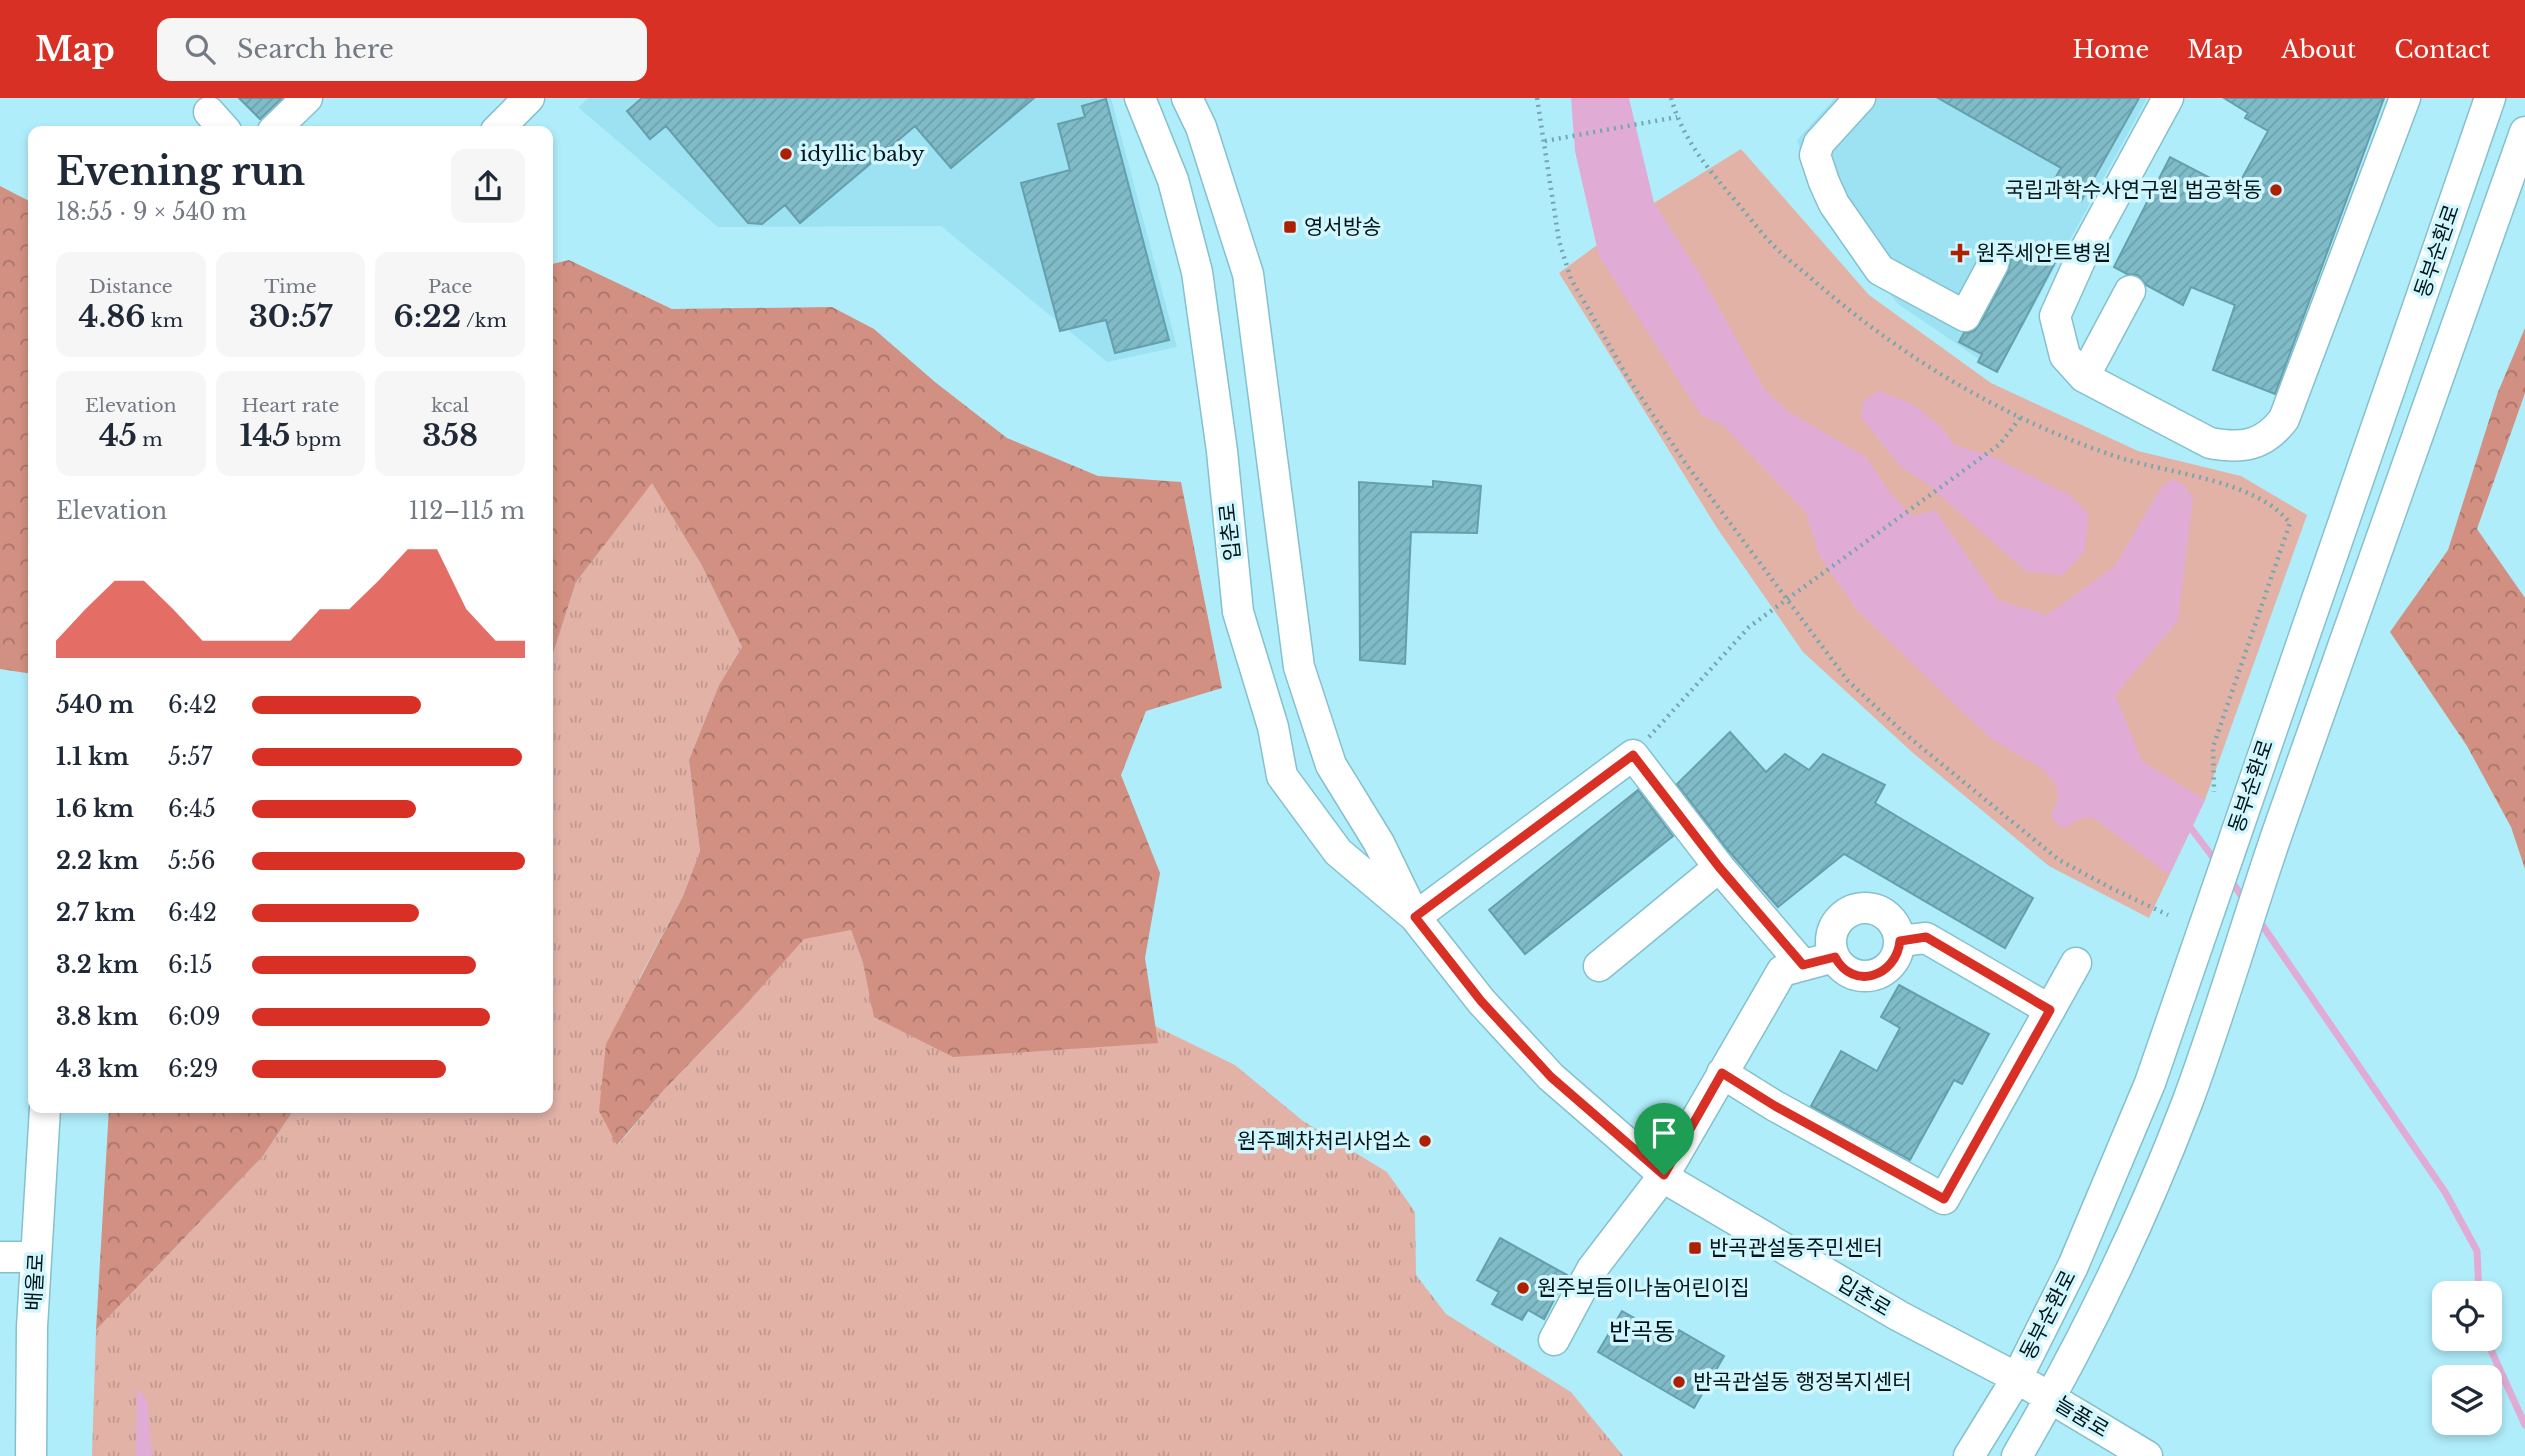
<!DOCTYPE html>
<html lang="en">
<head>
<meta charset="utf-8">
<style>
	body { margin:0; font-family:"Libre Baskerville","Noto Sans KR",serif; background:#f6f6f7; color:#1f2937; height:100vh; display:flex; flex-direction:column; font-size:26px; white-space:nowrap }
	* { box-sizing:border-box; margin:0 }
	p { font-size:23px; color:#747a83 }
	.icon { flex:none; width:38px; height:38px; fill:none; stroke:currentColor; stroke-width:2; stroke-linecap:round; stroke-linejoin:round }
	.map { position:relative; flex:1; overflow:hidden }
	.side { position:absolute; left:28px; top:28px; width:525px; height:987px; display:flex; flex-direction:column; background:#fff; border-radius:14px; box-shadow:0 4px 10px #0003 }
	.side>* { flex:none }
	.fabs { position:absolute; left:2432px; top:1183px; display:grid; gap:14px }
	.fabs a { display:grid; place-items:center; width:70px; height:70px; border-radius:14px; background:#fff; box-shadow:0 4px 10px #0003; font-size:35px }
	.pin { position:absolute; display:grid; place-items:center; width:60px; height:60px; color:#fff; margin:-72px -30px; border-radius:50% 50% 50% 0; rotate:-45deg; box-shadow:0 0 7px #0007 }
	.pin .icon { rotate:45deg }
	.round { display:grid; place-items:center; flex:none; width:74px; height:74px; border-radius:14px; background:#f6f6f7 }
	.summary { display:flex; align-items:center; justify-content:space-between; height:119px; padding:0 28px }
	h1 { font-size:38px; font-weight:700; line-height:52px }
	.stats { display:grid; grid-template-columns:repeat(3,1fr); gap:10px; height:119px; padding:7px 28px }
	.stats div { display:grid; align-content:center; border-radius:14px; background:#f6f6f7; text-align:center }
	.stats b { font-size:30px; font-weight:700 }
	.stats small { font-size:19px; font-weight:400 }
	.stats p { font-size:19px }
	.chart { height:196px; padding:14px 28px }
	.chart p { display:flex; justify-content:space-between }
	.chart svg { width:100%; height:126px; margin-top:7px; fill:#d93025; opacity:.7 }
	ul { padding:0 28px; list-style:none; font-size:23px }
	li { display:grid; grid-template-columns:112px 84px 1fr; align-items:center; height:52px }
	li i { height:18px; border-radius:9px; background:#d93025 }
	header { display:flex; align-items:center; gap:42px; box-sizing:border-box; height:98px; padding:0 35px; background:#d93025; color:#fff }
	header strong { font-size:33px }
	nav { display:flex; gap:38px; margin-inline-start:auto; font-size:24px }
	.search { width:490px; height:63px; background:#f6f6f7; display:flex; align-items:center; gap:18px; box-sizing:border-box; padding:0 24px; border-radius:14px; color:#747a83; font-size:26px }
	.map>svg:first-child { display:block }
	.built { fill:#9ce2f2 }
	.grass { fill:url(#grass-tufts) }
	.forest { fill:url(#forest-crowns) }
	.park { fill:#e2b2a7 }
	.water { fill:#e0acd6 }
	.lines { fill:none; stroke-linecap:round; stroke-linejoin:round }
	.stream { stroke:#e0acd6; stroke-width:7 }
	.building { fill:url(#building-hatch); stroke:#659fac; stroke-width:2 }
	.minor-casing { stroke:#85c0cd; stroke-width:33 }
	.path { stroke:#75a5af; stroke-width:4.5; stroke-dasharray:2 5; stroke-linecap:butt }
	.minor { stroke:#fff; stroke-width:30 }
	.route-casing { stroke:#fff; stroke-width:14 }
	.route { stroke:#d93025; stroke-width:9 }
	.poi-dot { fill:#ae2100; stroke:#d2f6fe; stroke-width:2.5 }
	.labels { text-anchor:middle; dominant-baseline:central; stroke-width:7; stroke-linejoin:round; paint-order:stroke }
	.poi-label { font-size:21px; fill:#00161b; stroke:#d2f6fe; text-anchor:start }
	.street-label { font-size:21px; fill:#00161b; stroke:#d2f6fe }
	.quarter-label { font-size:24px; fill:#00161b; stroke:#d2f6fe }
</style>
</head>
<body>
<header>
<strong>Map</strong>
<div class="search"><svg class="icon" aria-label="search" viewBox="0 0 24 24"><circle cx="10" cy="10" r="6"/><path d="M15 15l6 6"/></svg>Search here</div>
<nav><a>Home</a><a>Map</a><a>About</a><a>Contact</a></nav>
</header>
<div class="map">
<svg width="2525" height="1358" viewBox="0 0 2525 1358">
	<defs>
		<pattern id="grass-tufts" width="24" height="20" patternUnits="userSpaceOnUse" patternTransform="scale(1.75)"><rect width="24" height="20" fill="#e2b2a7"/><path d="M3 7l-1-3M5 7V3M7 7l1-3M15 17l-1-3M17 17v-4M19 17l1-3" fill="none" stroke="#c0988f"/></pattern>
		<pattern id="forest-crowns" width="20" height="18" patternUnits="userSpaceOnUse" patternTransform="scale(1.75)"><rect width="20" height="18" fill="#d19081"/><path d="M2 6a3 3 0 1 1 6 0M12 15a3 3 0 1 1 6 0" fill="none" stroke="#a77569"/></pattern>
		<pattern id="building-hatch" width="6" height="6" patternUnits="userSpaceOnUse" patternTransform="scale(1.75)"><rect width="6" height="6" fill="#80bbc8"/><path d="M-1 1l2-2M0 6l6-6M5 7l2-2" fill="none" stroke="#6da0ab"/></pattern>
	</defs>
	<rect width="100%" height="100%" fill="#b0edfa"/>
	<path class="built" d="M589,0H1111L1177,249L1107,264L941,128L718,129L578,9Z
		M1835,0H2147L1998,274L1898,206L1818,105L1797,42Z"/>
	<path class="grass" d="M652,384L701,466L742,549L719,587L689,662L700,753L683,798L639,881L618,1047L663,993L742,911L804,840L851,832L863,865L1157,945L1155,928L1235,967L1303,1023L1387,1074L1415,1114L1416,1177L1446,1216L1571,1294L1623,1358H92L96,1232L263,1058L295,1010H548V571L576,484Z"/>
	<path class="forest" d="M0,88L33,105V576L0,571Z
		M569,162L672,211L832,209L874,231L935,284L1007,340L1098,378L1181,384L1222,590L1146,613L1121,677L1160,775L1145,860L1158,945L953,959L874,919L863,865L851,832L804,841L742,911L663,993L617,1047L599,1013L606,946L683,798L700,753L689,662L719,587L742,549L701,466L652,385L576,484L548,571V167Z
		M2525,230V295L2477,431L2525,500V771L2511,729L2467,648L2390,534L2448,452L2498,294Z
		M109,1010H295L263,1058L96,1232Z"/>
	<path class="park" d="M1741,51L1869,197L1991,285L2138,353L2241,378L2307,417L2205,702L2149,820L2049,768L1913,655L1803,554L1717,430L1559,175L1654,105Z"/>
	<path class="water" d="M1571,0H1629L1654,105L1703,181L1764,291L1789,314L1866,359L1892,397L1913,418L1935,412L1998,502L2047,517L2114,469L2161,390L2172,381L2184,387L2193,399L2178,523L2115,597L2142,663L2205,702L2169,777L2094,720C2085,718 2072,722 2067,730L2058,727L2051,718L2058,702L2056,686L2041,670L1990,640L1856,511L1819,457L1806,415L1723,327L1701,317L1599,158L1575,53Z
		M1879,293L1914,307L1942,330L1954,347L1993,359L2071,398L2088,416L2085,453L2063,477L2027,474L1927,386L1901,369L1861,319L1864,302Z
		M137,1290L147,1302L152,1358H136Z"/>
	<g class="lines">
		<path class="stream" d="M2187,725L2218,766
			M2230,781L2245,803
			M2258,821L2445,1094L2477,1153L2479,1195
			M2486,1241L2525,1327"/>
	</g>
	<path class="building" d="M239,0H282L260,21Z
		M642,0H1034L951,70L915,28L800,125L785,107L762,126L748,125L666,28L650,41L627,13Z
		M1938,0H2139L2081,103L2052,86L2061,70Z
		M2224,0H2384L2275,296L2213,272L2235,207L2191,189L2183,207L2146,187L2138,177L2127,176L2114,169L2170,59L2235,93L2268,33L2245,20L2248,15Z
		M1106,1L1169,242L1115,255L1106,222L1060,233L1021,85L1070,72L1058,26L1085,19L1082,8Z
		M2032,143L2059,157L1997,274L1978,264L1982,256L1959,244L1964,235L1974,233L1980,226L2008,174L2010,165L2006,155L2011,145L2027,154Z
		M1433,383L1481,388L1477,435L1411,434L1405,566L1360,562L1359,384L1433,389Z
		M1730,634L1766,674L1785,656L1809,672L1823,656L1885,687L1875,705L2033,800L2005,850L1844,756L1778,809L1727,751L1677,686Z
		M1638,692L1673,738L1525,856L1489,812Z
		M1899,887L1989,936L1962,986L1954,982L1910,1062L1811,1008L1841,953L1877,973L1900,930L1881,919Z
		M1500,1140L1567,1177L1544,1221L1528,1212L1522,1222L1492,1206L1499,1194L1477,1182Z
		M1622,1213L1673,1242L1679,1232L1724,1258L1694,1310L1598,1254Z"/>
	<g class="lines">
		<defs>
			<path id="minor" d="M1140,0L1173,82L1197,174L1222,353L1238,514L1273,629L1282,678L1338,754L1415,819L1481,903L1551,979L1673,1085L1899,1218L2017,1280L2147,1358
				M1187,0L1201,29L1248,176L1299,569L1331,667L1379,745L1410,809
				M1860,0L1819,45L1815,57L1824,84L1834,106L1880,172L1965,218L1993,166
				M2168,0L2081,160L2055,218L2065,258L2084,279L2210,345C2242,351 2264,348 2284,321L2405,0
				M209,14L226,33
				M273,33L307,0
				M496,33L529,0
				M2084,279L2130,193
				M1831 844a34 34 0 1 1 68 0a34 34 0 1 1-68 0Z
				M1415,819L1633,657L1719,769
				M1900,843L1926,840L2050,912
				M1599,868L1719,769L1803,867
				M1722,975L1775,1008L1944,1101L2076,865
				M0,1159H36
				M1554,1242L1592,1171L1664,1077L1782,873L1834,859
				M31,1358L32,1229L45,1010
				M1969,1358L2017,1280L2073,1168L2150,985L2490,0
				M2017,1358C2083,1245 2140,1128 2187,1005C2221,914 2248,819 2280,727C2362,496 2443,265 2525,34"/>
		</defs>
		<use href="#minor" class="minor-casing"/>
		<path class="path" d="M1537,0L1559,143L1571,181L1628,280L1686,366L1848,583L1905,636L2059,762L2111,790L2168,817
			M1671,0C1684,44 1709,72 1739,107C1750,120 1761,135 1773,147C1785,160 1800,170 1813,182C1904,261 2009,324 2124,361C2174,376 2257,383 2290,425L2213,649L2214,694
			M1545,43L1677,19
			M1649,639L1749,529L2000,346L2020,320"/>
		<use href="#minor" class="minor"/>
	</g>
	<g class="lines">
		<defs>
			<path id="route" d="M1633,657L1719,769L1803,867L1835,859C1853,893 1896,879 1900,843L1926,839L2050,912L1944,1101L1775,1008L1722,975L1664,1077L1551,979L1481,903L1415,819Z"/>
		</defs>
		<use href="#route" class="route-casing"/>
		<use href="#route" class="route"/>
	</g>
	<g class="poi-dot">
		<circle cx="786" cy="56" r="7"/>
		<circle cx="2276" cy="92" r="7"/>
		<rect x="1283" y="122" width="14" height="14" rx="3.5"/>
		<path d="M1956.5 144.5h7v7h7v7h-7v7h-7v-7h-7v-7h7z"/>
		<circle cx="1425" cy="1043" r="7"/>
		<rect x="1688" y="1143" width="14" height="14" rx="3.5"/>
		<circle cx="1523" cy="1190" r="7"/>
		<circle cx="1679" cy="1284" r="7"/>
	</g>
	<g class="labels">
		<g class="poi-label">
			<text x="800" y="56">idyllic baby</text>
			<text x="2262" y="92" text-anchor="end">국립과학수사연구원 법공학동</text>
			<text x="1304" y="129">영서방송</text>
			<text x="1976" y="155">원주세안트병원</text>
			<text x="1411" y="1043" text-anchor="end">원주폐차처리사업소</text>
			<text x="1709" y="1150">반곡관설동주민센터</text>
			<text x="1537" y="1190">원주보듬이나눔어린이집</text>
			<text x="1693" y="1284">반곡관설동 행정복지센터</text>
		</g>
		<g class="street-label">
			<text transform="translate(2437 153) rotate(-71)">동부순환로</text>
			<text transform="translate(1230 434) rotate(-96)">입춘로</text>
			<text transform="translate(2251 688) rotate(-71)">동부순환로</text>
			<text transform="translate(35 1184) rotate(-87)">배울로</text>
			<text transform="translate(1864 1198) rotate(31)">입춘로</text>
			<text transform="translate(2048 1217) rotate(-63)">동부순환로</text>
			<text transform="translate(2082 1319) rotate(31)">늘품로</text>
		</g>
		<g class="quarter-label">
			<text x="1642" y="1233">반곡동</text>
		</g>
	</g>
</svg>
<div class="fabs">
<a><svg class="icon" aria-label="locate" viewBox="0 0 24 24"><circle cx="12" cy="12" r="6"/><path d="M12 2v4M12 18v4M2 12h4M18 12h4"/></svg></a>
<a><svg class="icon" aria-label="layers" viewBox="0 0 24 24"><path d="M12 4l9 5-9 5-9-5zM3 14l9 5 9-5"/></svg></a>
</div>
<div class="pin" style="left:1664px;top:1077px;background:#1e9e55"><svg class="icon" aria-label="arrive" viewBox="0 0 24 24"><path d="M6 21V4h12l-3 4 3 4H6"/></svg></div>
<section class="side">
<div class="summary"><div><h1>Evening run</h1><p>18:55 · 9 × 540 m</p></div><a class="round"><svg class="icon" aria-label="share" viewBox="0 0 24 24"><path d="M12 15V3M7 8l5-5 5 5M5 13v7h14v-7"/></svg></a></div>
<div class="stats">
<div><p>Distance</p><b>4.86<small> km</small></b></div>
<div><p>Time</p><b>30:57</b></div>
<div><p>Pace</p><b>6:22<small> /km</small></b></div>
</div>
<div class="stats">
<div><p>Elevation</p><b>45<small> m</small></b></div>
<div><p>Heart rate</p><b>145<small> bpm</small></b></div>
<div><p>kcal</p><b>358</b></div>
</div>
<div class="chart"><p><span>Elevation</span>112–115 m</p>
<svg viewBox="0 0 160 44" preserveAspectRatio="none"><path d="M0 44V38L10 27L20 17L30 17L40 27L50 38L60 38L70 38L80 38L90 27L100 27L110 17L120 6L130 6L140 27L150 38L160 38V44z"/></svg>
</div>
<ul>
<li><b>540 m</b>6:42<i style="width:62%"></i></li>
<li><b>1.1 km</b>5:57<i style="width:99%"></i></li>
<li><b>1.6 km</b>6:45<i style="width:60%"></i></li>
<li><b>2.2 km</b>5:56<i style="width:100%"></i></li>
<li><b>2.7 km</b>6:42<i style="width:61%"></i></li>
<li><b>3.2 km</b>6:15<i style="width:82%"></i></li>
<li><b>3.8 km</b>6:09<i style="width:87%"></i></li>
<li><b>4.3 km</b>6:29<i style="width:71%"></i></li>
</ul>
</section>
</div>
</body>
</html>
